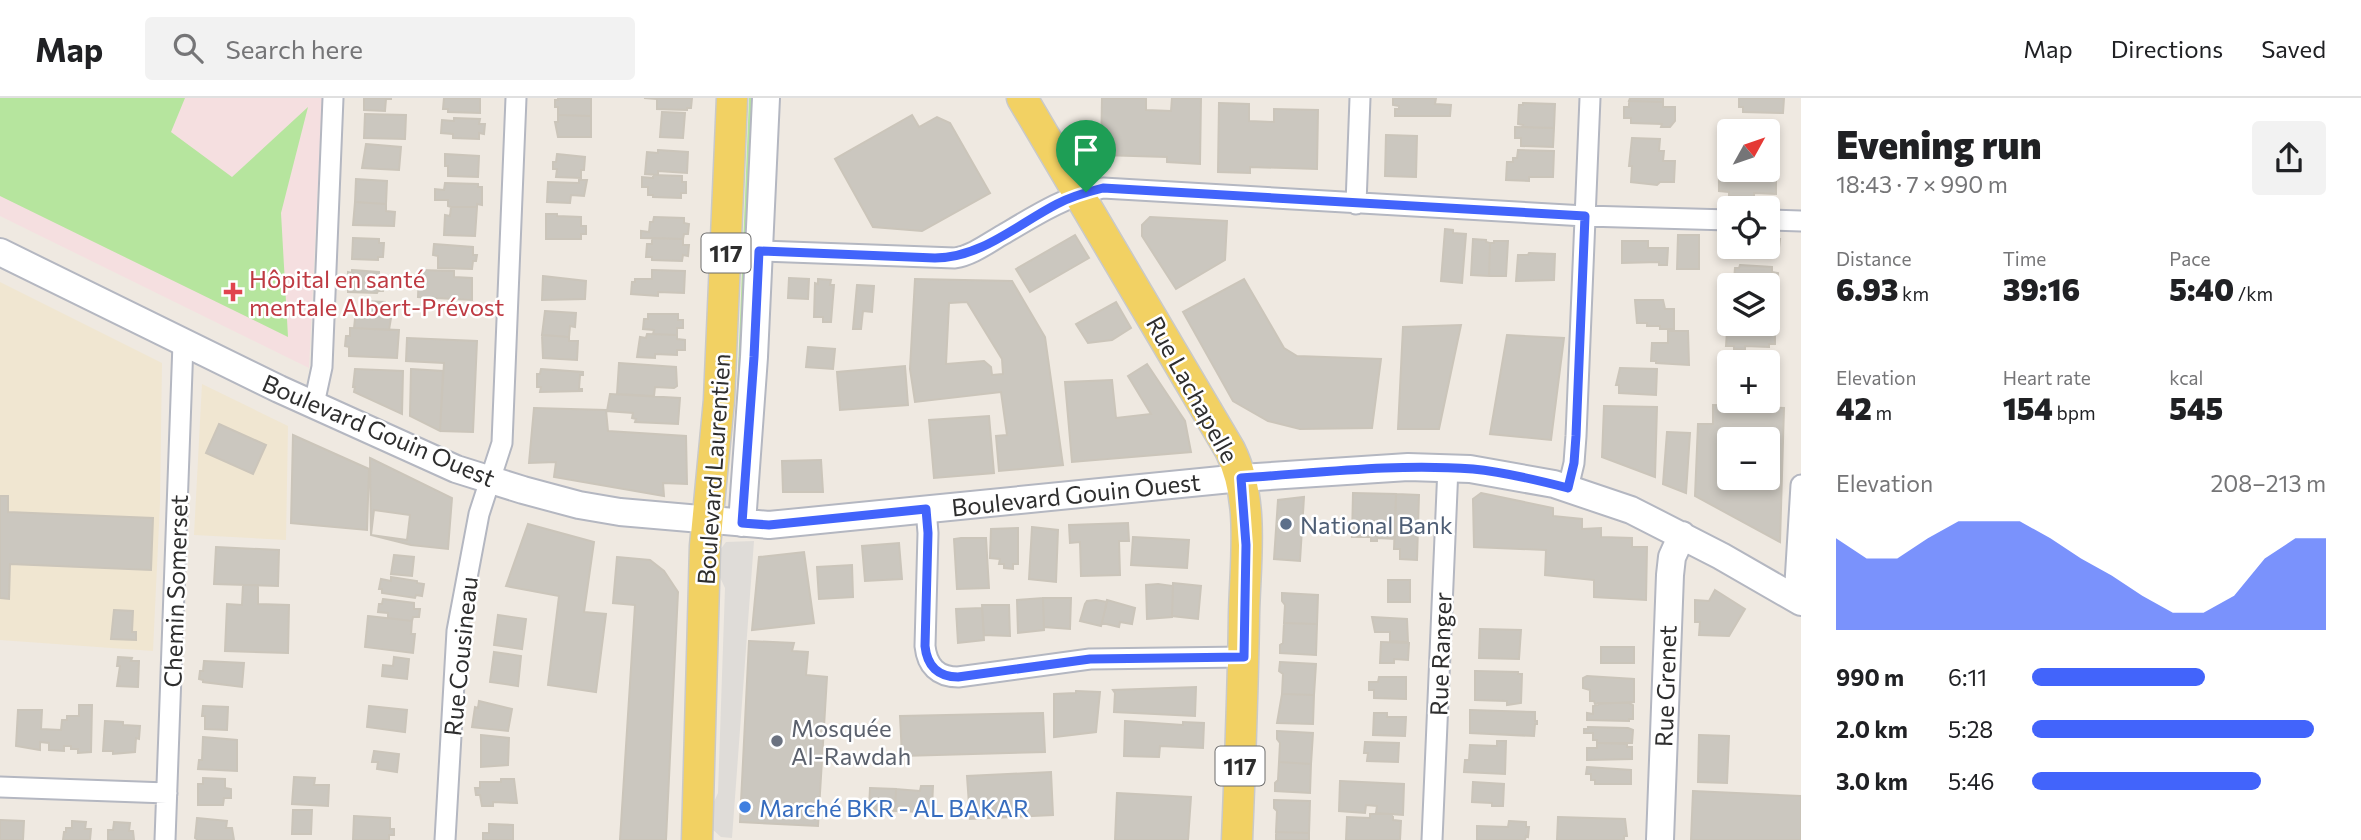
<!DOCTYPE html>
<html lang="en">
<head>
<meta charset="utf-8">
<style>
	body { margin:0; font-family:Commissioner,sans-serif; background:#f2f2f2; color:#202124; height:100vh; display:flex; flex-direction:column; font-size:26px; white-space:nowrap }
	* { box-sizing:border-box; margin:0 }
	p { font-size:23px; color:#757577 }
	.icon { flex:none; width:38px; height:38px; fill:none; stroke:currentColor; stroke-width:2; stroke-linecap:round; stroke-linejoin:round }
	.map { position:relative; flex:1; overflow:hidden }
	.side { display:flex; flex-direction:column; background:#fff; width:560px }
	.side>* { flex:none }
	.needle { width:46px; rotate:50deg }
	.fabs { position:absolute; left:1717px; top:21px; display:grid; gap:14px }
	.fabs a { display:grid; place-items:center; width:63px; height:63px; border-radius:7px; background:#fff; box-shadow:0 4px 10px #0003; font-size:35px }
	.pin { position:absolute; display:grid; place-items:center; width:60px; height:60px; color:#fff; margin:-72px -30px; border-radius:50% 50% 50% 0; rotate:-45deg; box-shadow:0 0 7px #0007 }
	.pin .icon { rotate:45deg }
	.round { display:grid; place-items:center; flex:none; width:74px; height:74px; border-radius:7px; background:#f2f2f2 }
	.head { display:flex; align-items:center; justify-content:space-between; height:119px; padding:0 35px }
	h1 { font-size:38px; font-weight:800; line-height:52px }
	.stats { display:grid; grid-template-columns:repeat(3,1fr); gap:10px; height:119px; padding:7px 35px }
	.stats div { display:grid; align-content:center }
	.stats b { font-size:30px; font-weight:800 }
	.stats small { font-size:19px; font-weight:400 }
	.stats p { font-size:19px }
	.chart { height:196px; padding:14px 35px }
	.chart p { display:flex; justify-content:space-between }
	.chart svg { width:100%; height:126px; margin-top:7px; fill:#4264fb; opacity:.7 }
	ul { padding:0 35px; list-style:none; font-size:23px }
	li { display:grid; grid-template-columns:112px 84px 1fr; align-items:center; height:52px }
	li i { height:18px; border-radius:9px; background:#4264fb }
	header { display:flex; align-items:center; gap:42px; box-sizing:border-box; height:98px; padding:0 35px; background:#fff; border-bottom:2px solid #e0e0e0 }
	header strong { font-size:33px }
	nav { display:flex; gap:38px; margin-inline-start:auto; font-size:24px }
	.search { width:490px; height:63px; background:#f2f2f2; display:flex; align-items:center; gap:18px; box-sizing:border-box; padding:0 24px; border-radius:7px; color:#757577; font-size:26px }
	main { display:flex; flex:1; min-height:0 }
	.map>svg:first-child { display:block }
	.education { fill:#f0e6d1 }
	.medical { fill:#f5dfe0 }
	.green { fill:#b6e59e }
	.plaza { fill:#dfdcd8 }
	.building { fill:#cbc7bf; stroke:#cbc5ba; stroke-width:2; fill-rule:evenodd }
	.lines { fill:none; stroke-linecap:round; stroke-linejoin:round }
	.street-casing { stroke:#b4b7c1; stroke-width:23 }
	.secondary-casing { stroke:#b4b7c1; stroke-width:30 }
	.primary-casing { stroke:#c9c9c9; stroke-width:33 }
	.street { stroke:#fff; stroke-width:19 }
	.secondary { stroke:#fff; stroke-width:26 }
	.primary { stroke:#f2d163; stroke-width:30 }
	.route-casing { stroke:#fff; stroke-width:14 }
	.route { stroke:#4264fb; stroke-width:9 }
	.health-dot { fill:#e0444e; stroke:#fff; stroke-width:2.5 }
	.service-dot { fill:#5c6f8a; stroke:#fff; stroke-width:2.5 }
	.worship-dot { fill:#6b7280; stroke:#fff; stroke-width:2.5 }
	.shop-dot { fill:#3f7fe0; stroke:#fff; stroke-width:2.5 }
	.labels { text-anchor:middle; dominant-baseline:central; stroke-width:5; stroke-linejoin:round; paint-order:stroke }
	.shield { fill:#fff; stroke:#6d6d6d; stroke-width:2 }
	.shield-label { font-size:23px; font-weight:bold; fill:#2e2e2e }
	.health-label { font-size:24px; fill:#be3a42; stroke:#fff; text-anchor:start }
	.street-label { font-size:24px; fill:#2e2e2e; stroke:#fff }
	.service-label { font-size:24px; fill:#4e5e75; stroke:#fff; text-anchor:start }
	.worship-label { font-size:24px; fill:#5b616d; stroke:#fff; text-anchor:start }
	.shop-label { font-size:24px; fill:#366cbe; stroke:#fff; text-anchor:start }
</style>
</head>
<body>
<header>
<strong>Map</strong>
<div class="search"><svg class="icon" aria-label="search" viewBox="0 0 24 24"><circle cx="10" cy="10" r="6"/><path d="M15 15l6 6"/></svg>Search here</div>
<nav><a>Map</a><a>Directions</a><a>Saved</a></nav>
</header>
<main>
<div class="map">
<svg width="1801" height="742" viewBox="0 0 1801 742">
	<rect width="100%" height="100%" fill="#efe9e1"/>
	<path class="education" d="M0,184L162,265L160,405L153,553L0,542Z
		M202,286L288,328L286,442L194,437Z"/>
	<path class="medical" d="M0,0H322L309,270L0,118Z"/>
	<path class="green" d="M0,0H185L171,34L232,79L308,9L281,115L288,239L0,98Z
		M749,0H756L740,296H737Z"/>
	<path class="plaza" d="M754,443L732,740L721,739L711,730L712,708L718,695L725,490L718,475L720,452L726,444Z"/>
	<path class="building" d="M364,0H391V1H386L385,13L364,12Z
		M444,0H480V15L448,14V11H443Z
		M558,0H591V18L558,17V9H555V2H558Z
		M644,0H692L691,10H687V12L657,11V1Z
		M1102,0H1146V12L1171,13L1172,0H1201L1200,66L1167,64V59L1101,57Z
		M1393,0H1436L1435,6L1451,7L1450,18H1395V11H1399V8L1393,7Z
		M1630,0H1663V4L1629,3Z
		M1739,0H1784L1783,15L1743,14V9H1739Z
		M1629,3L1663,4V9H1675V23L1670,29H1661L1662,26L1631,25V20H1624V9H1629Z
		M1219,5L1249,6V23L1274,24V11L1318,12L1317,71L1250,69V75L1218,74Z
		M1523,5L1555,6L1554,30L1522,29L1523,27L1518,26L1519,7H1523Z
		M662,14L685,15L683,40L660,39Z
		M365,16L406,17L405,41L364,40Z
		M558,17L591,18V39H558L555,24H558Z
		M912,17L919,29L937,19L950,25L990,95L922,133L873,129L835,61Z
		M454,20L480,21L479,26H485L484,36L479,35V41L453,40V36L441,35L442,22L454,23Z
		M1753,28H1777V53H1768V33H1753Z
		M1515,29L1554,30L1553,49L1521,48V40H1515Z
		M1386,37L1417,38L1416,79L1385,78Z
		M1632,40L1660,41L1659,53H1664L1663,63H1675L1674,84H1660L1657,87L1631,84L1632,68H1629Z
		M366,46L401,49L399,72L362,70Z
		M658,52L688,54L687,75L658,73V77L645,76L647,54L658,55Z
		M1518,52L1554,53L1553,79H1529V83L1506,82L1507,64H1513V60H1517Z
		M445,56L479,58L478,79L448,78V68H445Z
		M557,56L585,59L584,72H581V80L556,79L557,71H553V64H556Z
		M1768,62H1779V70H1776V96L1754,95V99H1751L1729,98V94L1719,93V79L1725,82V75L1740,76V72H1768Z
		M653,77L682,78V84H686V95H681V100L653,99V97H648V89H642V79L653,80Z
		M356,81L387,83L386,106L355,104Z
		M579,82H587L584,98L571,97L570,105L547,104L548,84L579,85Z
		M445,85L478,86V89H482V107L477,106V109H451L448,108V102H435V91L444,92Z
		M355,104L386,106V113L395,114L394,128L353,127Z
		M451,109H477L475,138L444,137L445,117L450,118Z
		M546,116H557V118L581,119V128H586V136H581V141H546Z
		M654,119L684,120V125L689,126L688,136H684L683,141L641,140V133L649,134L650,124H653Z
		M1150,119L1227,123L1225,162L1176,191L1142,138V127Z
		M1445,131L1453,132V135L1466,136L1462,185L1441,183Z
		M1075,137L1089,160L1030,194L1016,171Z
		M1678,137H1699V171H1677Z
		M353,140L379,141V145H384L383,159H378V162L352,161Z
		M652,140L683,141V147H689L688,158L683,157L682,163L652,162V159H646L647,146H652Z
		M1473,141L1486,142V144L1490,145L1489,178L1471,177Z
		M1768,141H1780L1779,150H1776L1775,159L1734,157L1735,149H1730H1768Z
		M1494,143H1508L1506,178H1489L1490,145H1494Z
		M1622,143H1648V150H1668L1667,167H1659V164L1622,165Z
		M434,146L473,149V157H477L476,163H473L472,171L438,170V158L433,157Z
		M1529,155L1555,156L1554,182L1516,183L1518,157H1528Z
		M1740,167L1772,169V174L1778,175L1777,186H1771V191H1768V187L1721,189V181L1734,182L1735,170H1739Z
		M352,172L379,174V181L384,182L383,193H378L377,195L348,194V174L352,175Z
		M419,172L454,173V179L472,180V202L418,199Z
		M652,172L685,173L684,195L658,194V198L631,196L632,184H635V181H652Z
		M543,178L586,183L585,201L542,202Z
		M789,180L809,181L808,201L788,200Z
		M818,181L831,182L830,187H834L831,224H823V219H814L815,185L818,186Z
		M915,181L1012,183L1045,239L1063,367L999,373L996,338L1007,337L1001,294L915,304L910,271ZM967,204L1002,261L1003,276L992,277L991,269L984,263L946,266L949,205Z
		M1244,181L1284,250L1297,258L1381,261L1372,330L1300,331L1268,323L1233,303L1183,214Z
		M857,187L874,188L872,214L863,213L861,231H853Z
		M1768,191H1771V196L1777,197L1776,208H1770V213H1768Z
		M1635,202H1663L1665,211H1674V231H1660V228H1647V225H1637Z
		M365,203L385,204V213L392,214L389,232L354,230L356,212L365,213L362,209Z
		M1116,204L1131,230L1112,242L1088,245L1076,226Z
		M545,213L576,215L575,229L570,228L569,239L542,237Z
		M648,216H678V222H683V230H677V237L653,236L654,232L643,231L644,221H648Z
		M1723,219H1729V226H1768L1770,224L1769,228H1775V246H1769V249L1745,248V252L1734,251V248H1726L1727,233H1723Z
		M1461,227L1439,331H1398L1403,229Z
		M350,230L399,232L397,260L349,258V249L345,248L346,238H350Z
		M1668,233H1688L1689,267L1656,265V263H1651L1652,245H1668Z
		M647,236L677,237V241L685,242V252H677V257L655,256V260L637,259L640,239L646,240Z
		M542,237L569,239V243H578L577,262L543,260Z
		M1507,237L1564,240L1551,342L1490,336Z
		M407,240L477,243L473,334L440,333L444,265L406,263Z
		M808,249L835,251L833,271L806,269Z
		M1722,262L1768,264V267H1774L1773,284H1768V286V264H1729L1727,289L1728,272H1722Z
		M619,265L676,269L677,288L674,290L655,289L654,298L617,296Z
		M1147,266L1185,323L1191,354L1072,364L1065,284L1112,282L1116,320L1151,316L1128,278Z
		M905,268L908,307L840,312L837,274Z
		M1620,270L1657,271L1656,297L1619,295V287H1616Z
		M355,271L403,273L402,316L354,294L355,289H353Z
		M411,271L443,273L440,333L410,318Z
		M541,271L583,274V277H580L579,291H582V293L540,294L541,289H537V276H540Z
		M610,296L680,300L678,326L635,324L636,321L632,320L633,315L607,313Z
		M1713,307L1784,310L1780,444L1695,398L1698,326H1713ZM1729,341H1768V380H1729Z
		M1604,308L1657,309L1655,379L1602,359Z
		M534,310L606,312L608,333L686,338L687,386L663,385L664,398L554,379L556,364L529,365Z
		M989,318L994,375L934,380L929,322Z
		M219,326L266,347L253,376L206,355Z
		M1667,334L1690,335L1686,395L1663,386Z
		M293,337L369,371L367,432L291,425Z
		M370,360L452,400L448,451L411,447L371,437Z
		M821,362L823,394H783L782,363Z
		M1353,395L1396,396L1395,441L1377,440V443H1371V439H1352Z
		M1481,395L1553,410V418L1582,421V431L1601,430V439L1632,440V449H1647L1646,502L1594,499V482L1545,477L1546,452L1474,449L1473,401Z
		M1396,396L1419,397L1417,462L1400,461V451H1394Z
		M0,398H8V414L153,420L151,472L10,466L9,501L0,500Z
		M1304,399L1300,463L1274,461L1278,402Z
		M374,412L410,417L407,442L371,437Z
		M1128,425L1129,443H1119L1120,477L1081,478L1080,444L1070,445L1069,427Z
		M528,426L594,444L584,514L606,516L596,594L548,587L559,498L506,488Z
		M1032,429L1058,432L1056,484L1029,481Z
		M1018,430V466H1013V471L1004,470V466H999L1000,461L990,460L991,431Z
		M1133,439L1189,442L1187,470L1131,467Z
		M961,440H986L989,490L957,491L954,441Z
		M899,445L902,481L865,483L862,448Z
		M216,449L279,452L278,488L214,486Z
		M804,454L814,525L752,532L759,459Z
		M394,457L414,459L412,478L391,476Z
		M617,459L650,462L664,473L678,494L666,742H620L635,507L613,505Z
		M852,467L853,499L819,501L817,469Z
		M391,479L417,483V485L424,486L422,498L416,497L415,500L382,495V491H379L381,481L391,483Z
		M1388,482H1410V504H1388Z
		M1173,485L1201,488L1198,521L1172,518Z
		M1158,486L1173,488L1172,519L1147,521L1146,487Z
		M243,487H258V506L289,507L288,555L225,553L227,506L242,507Z
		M1715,492L1745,511L1729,538L1699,537L1700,524H1695V502L1709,503Z
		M1282,495L1318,497L1317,526L1284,525L1285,507L1282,503Z
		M1043,500H1071L1070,531L1044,529Z
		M1043,500L1044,532L1018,535L1017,502Z
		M383,501L414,505V511H420L419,519H413L412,523L388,520V515L378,514L379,506H382Z
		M1096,502L1107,504L1101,528L1080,523L1085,506L1087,503Z
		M1107,502L1135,510L1132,526L1120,524L1119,529L1102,525Z
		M982,507H1009L1010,538L984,537Z
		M982,510L984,542L958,545L956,511Z
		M114,512L133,513L132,534H136V542L111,541Z
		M498,517L526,521L522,551L494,547Z
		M368,518L412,523L411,536H415L413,555L365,549Z
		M1372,519L1407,521L1408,544L1390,543V534H1375Z
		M1284,525L1317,526L1316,557L1280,555V547L1283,545Z
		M1480,531L1521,532L1519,561L1479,560Z
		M749,543L794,545L792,553L808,554L806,577L827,579L818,728L740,724Z
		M1381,544L1409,545L1408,562L1394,561V565H1380Z
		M1601,549H1634V565H1601Z
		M494,554L521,558L518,588L490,584Z
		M118,559L132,560L131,563H139L138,589L117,588L120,568H117Z
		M394,559L409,561L407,581L382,578L383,567L393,568Z
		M204,563L244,565L242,589L203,584V582L199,581L200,573H203Z
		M1280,564L1316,566L1314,597L1282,596L1283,576L1279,573Z
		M1475,573L1518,574V576H1522L1521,605L1507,607V603L1475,602Z
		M1587,578L1634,581V604L1595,606L1594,603H1590V592L1583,590V580Z
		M1379,579H1406V601L1374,600V592H1369V584H1378Z
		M1196,589L1195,618L1114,614L1115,595L1113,592Z
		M1076,593L1100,594L1096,634L1054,639V596L1076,595Z
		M1282,596L1314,597L1313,626L1277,625Z
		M479,603L512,611L508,633L472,629L475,609L478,610Z
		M1598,605H1629L1633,607V621H1629V623L1587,622V615L1593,616V608L1598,607Z
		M79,607H92L91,654L78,655V651H71V648H64V653L49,652V645L40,644V652L16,648L18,612H42L41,631L61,632L62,622H67V618H79Z
		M203,608L228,609L227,632L205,631V618H202Z
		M369,608L407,612L405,634L367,629Z
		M1470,612L1535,614V623H1537V626H1535L1534,638L1470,635Z
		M1043,615L1045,654L902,658L900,618Z
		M1374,615H1387V619H1406L1405,638L1373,637Z
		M105,623L123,624V627L140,628L139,641L136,640L135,654L113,656V653H103Z
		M1125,623L1183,627V624L1204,625L1203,650L1160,648L1159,659L1124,658Z
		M1588,629L1628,630L1633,632L1632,645H1597V642H1593V635H1584V631H1588Z
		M1277,633L1313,635L1311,666L1279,664L1280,645L1277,641Z
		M481,637L509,640L508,667L481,669Z
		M1699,637L1729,638L1727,685L1698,684Z
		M203,639L237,642V673L198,671L199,662H202Z
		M1497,643H1506L1505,676L1464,674L1465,662H1469L1470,647L1497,648Z
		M1365,644L1399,645L1398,664L1367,663L1368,655H1364Z
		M1597,645L1627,646V649H1632V661L1587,662V650H1597Z
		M374,653L399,656L397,674L377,671L378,664H372Z
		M1279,664L1311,666L1310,695L1275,693V685L1278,682Z
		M1587,669L1631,672V686H1595V682H1591V676H1586Z
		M1051,674L1053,717L970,721L967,678Z
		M294,679L315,680L314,687H329L328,708L292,706Z
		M203,680L225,681V690L231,691V700H224L223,707H198V686H203Z
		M501,681H514L517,705L493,704V708H482L480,697H476L475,690H480V684H501Z
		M1340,683L1404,686L1403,717L1376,715L1377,708L1366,707L1365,715L1339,713Z
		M1473,684L1504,686L1503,708H1492V705L1472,704Z
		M921,688H933L932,710L921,709V714L895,713L896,691L920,693Z
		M870,690L896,691L895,713L869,712Z
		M1693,693L1801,698V742H1691Z
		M1117,695L1191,699L1188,742H1115Z
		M1274,702L1310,703L1309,735L1276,734L1277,713L1274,710Z
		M293,712H312L311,736H292Z
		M1370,716H1393V722L1401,723L1400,742H1346L1347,719L1370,720Z
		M354,718L390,720V731H394V737H389V742H353Z
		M1558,719L1625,721L1627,738H1624V742H1557Z
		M197,720L227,723L226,730H232L234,742H198L195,740Z
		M0,722L24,723L23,742H0Z
		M72,723L86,724L85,731H91L90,742H63L64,734H66V730H72Z
		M1509,723L1526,724V729H1529L1528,739L1526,738L1525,742H1477V728L1508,729Z
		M114,724L130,725L129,733H133L134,742H108V732H113Z
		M489,726L513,727V742H483V735H489Z
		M1276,734L1309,735V742H1276Z"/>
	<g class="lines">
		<defs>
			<path id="street" d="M1356,106L1360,0
				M1768,122L1801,123
				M759,153L955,160C973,157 988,145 1004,136C1036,117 1066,98 1103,90L1585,118L1729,122
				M314,306L322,269L333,0
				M1568,390L1574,365L1576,338L1590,0
				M926,411L928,435L925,548C927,568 938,579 958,579L1090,561L1244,559
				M1794,501L1801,387
				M0,689L167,695
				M165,742L183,245
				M445,742L457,533L479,416L502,345L516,0
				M1432,742L1448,369"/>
			<path id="secondary" d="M0,154L279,291L456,371L523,392L579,407L620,414L769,427L1241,380L1408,369L1470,371L1554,386L1631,412L1721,458L1801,504
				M742,425L754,259L766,0
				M1660,742L1670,477L1672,459L1682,437"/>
			<path id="primary" d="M1022,0L1230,352C1255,402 1245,464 1244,517C1243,592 1240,667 1237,742
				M697,742L705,448L719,302L732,0"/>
		</defs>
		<use href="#street" class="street-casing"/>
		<use href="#secondary" class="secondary-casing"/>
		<use href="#primary" class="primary-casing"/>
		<use href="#street" class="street"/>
		<use href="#secondary" class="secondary"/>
		<use href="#primary" class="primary"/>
	</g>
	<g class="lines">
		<defs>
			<path id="route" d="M1103,90L1585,118L1576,338L1574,365L1568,390C1537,382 1505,374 1473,371C1395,365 1318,375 1241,380L1246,447L1244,559L1090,561L958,579C938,579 927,568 925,548L928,435L926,411L769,427L742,425L754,259L759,153L935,160C981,160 1018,126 1057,106C1072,98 1087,94 1103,90Z"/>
		</defs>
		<use href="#route" class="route-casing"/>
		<use href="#route" class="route"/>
	</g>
	<path class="health-dot" d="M229.5 183.5h7v7h7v7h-7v7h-7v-7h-7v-7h7z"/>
	<circle class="service-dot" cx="1286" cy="426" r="7"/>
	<circle class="worship-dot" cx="777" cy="643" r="7"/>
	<circle class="shop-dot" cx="745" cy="709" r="7"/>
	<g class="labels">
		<g class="shield">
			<rect x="701.5" y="135.5" width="49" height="39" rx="5"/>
			<rect x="1215.5" y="648.5" width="49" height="39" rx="5"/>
		</g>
		<g class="shield-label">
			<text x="726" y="155">117</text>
			<text x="1240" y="668">117</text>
		</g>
		<g class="health-label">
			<text x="249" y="180">Hôpital en santé<tspan x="249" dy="28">mentale Albert-Prévost</tspan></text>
		</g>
		<g class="street-label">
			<text transform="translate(1193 291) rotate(61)">Rue Lachapelle</text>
			<text transform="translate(379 332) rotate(23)">Boulevard Gouin Ouest</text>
			<text transform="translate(713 371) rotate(-86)">Boulevard Laurentien</text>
			<text transform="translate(1076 396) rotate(-6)">Boulevard Gouin Ouest</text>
			<text transform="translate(175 493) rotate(-88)">Chemin Somerset</text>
			<text transform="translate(1440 556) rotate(-88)">Rue Ranger</text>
			<text transform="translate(460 558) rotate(-84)">Rue Cousineau</text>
			<text transform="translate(1665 588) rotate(-88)">Rue Grenet</text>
		</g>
		<g class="service-label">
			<text x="1300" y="426">National Bank</text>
		</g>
		<g class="worship-label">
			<text x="791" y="629">Mosquée<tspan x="791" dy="28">Al-Rawdah</tspan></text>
		</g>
		<g class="shop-label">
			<text x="759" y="709">Marché BKR - AL BAKAR</text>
		</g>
	</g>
</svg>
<div class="fabs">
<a><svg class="needle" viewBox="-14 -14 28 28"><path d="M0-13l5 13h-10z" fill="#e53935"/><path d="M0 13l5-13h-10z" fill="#757577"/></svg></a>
<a><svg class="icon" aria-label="locate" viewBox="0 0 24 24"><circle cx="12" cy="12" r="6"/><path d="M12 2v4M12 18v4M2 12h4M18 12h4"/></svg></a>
<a><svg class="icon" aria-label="layers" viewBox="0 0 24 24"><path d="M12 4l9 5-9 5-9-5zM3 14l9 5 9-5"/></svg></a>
<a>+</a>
<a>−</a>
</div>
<div class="pin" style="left:1086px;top:94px;background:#1e9e55"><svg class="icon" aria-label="arrive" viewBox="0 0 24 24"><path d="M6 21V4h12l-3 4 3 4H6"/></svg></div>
</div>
<section class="side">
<div class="head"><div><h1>Evening run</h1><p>18:43 · 7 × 990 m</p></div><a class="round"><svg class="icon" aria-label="share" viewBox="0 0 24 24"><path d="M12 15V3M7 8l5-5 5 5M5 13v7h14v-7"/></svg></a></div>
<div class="stats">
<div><p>Distance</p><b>6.93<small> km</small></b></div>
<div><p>Time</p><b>39:16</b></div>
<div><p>Pace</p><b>5:40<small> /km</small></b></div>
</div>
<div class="stats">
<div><p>Elevation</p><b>42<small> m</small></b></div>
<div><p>Heart rate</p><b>154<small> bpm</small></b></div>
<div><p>kcal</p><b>545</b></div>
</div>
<div class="chart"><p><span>Elevation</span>208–213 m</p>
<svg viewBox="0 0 160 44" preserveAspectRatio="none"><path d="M0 44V12L10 19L20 19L30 12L40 6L50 6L60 6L70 12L80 19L90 25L100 32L110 38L120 38L130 32L140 19L150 12L160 12V44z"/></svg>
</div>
<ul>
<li><b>990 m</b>6:11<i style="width:59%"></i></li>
<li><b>2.0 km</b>5:28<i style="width:96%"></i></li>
<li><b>3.0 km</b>5:46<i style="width:78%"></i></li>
</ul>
</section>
</main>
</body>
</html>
